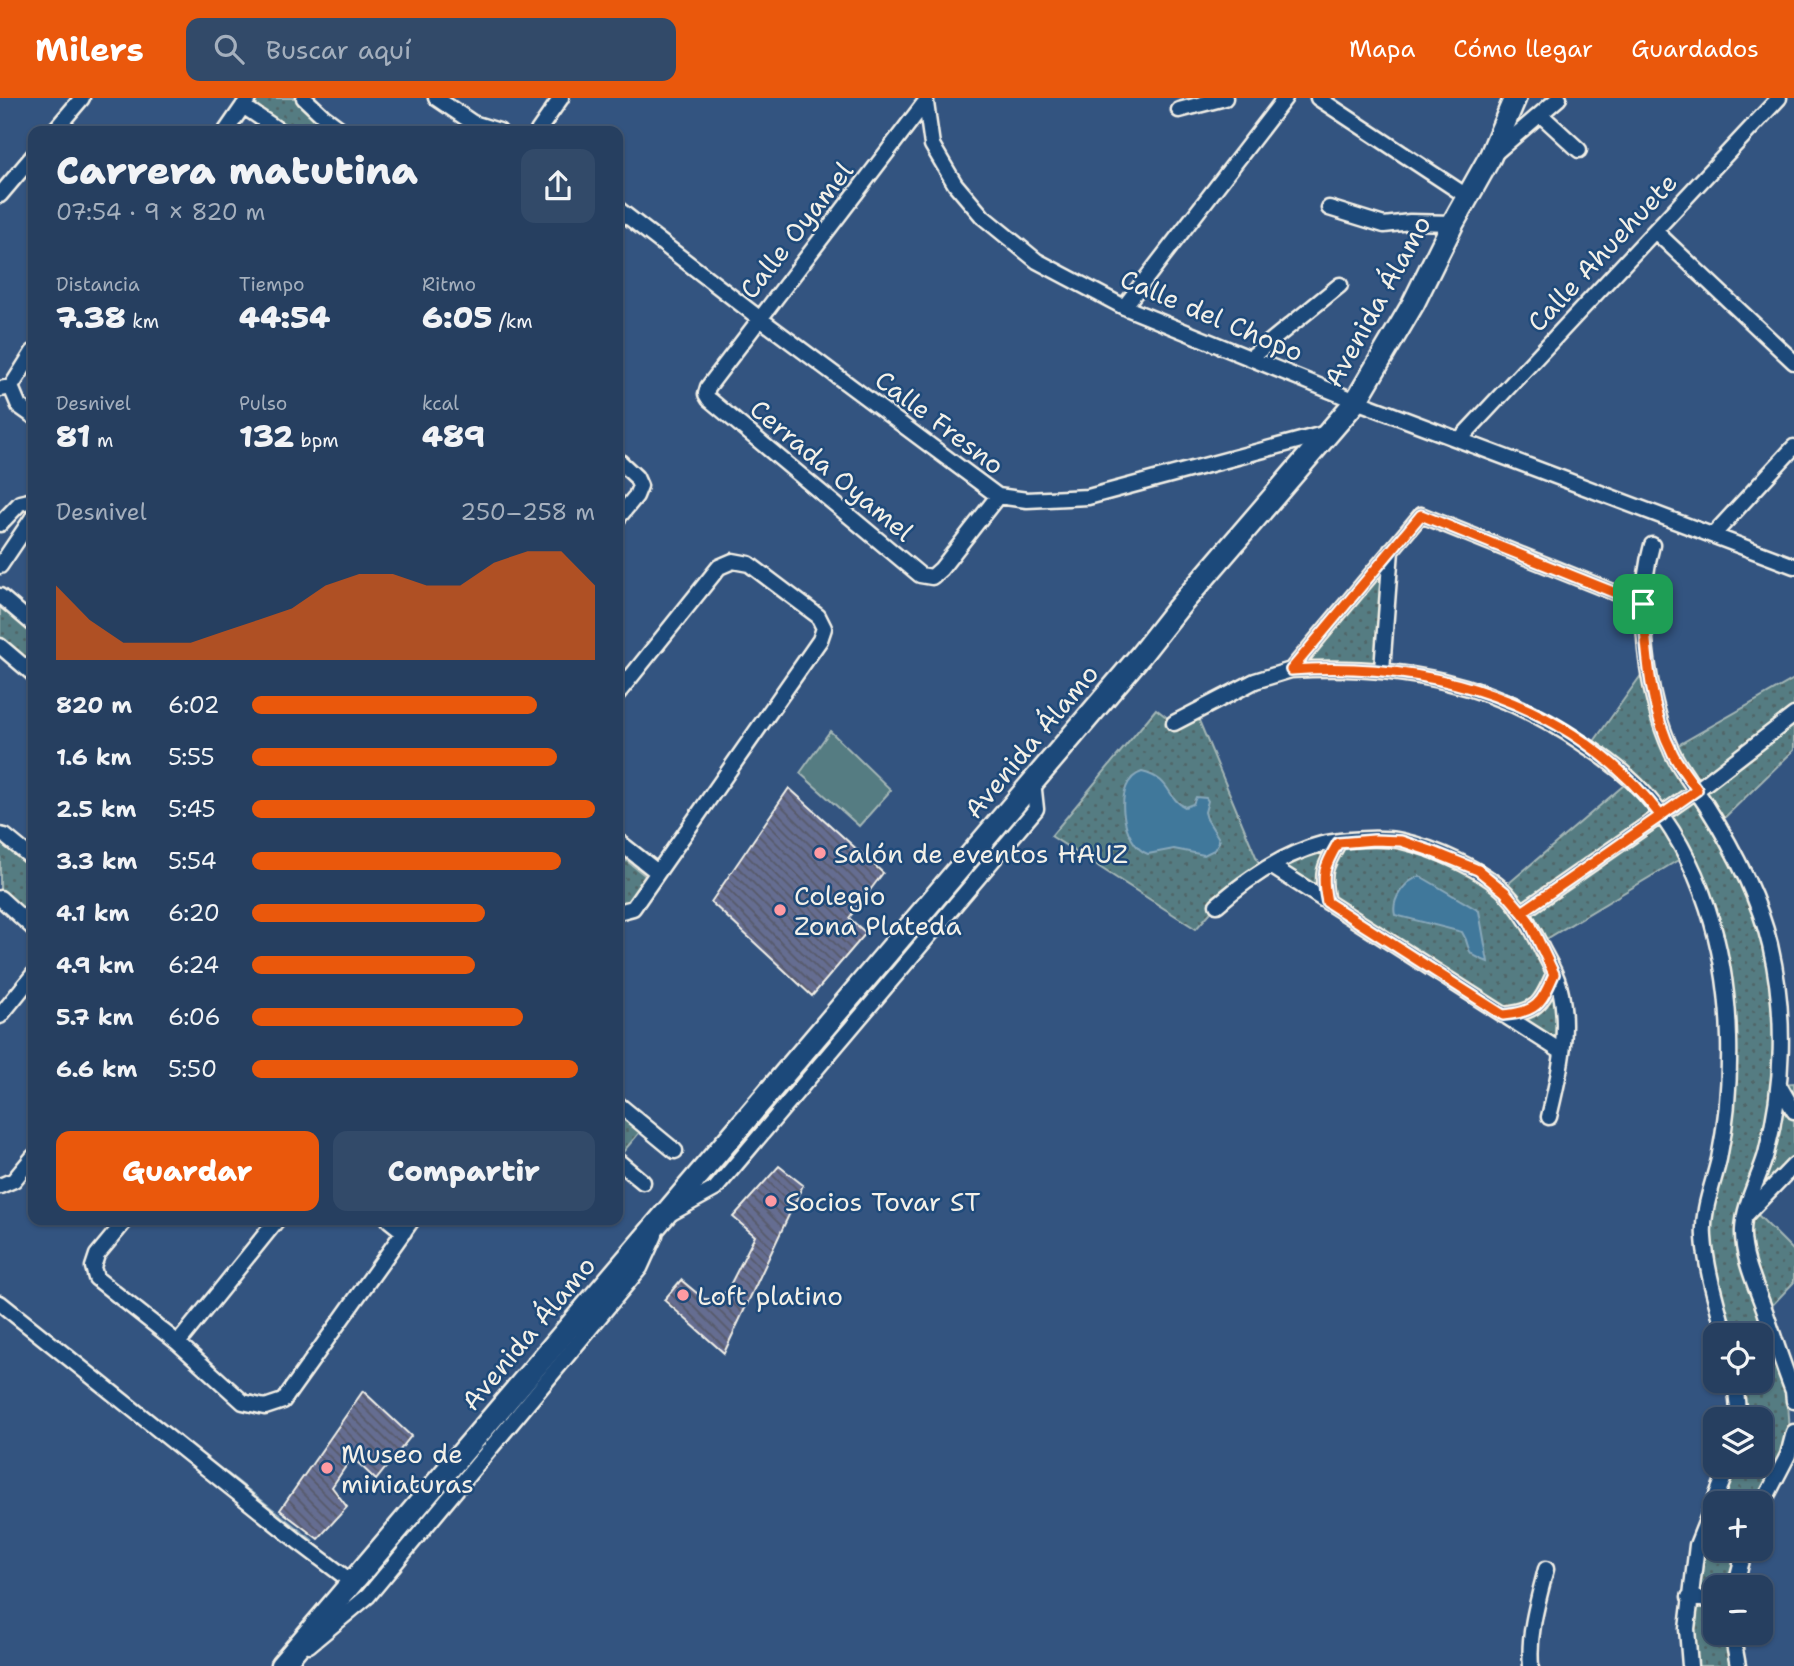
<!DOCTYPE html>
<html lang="es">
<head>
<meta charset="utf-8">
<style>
	body { margin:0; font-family:"Shantell Sans",sans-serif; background:#324a69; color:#f1f3f6; height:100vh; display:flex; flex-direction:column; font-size:26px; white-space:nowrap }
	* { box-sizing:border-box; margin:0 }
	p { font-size:23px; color:#a4afbd }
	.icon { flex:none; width:38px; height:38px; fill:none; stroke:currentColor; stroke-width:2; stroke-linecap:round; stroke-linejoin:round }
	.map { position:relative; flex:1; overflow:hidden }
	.details { position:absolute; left:28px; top:28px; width:595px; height:1099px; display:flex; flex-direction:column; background:#263f60; border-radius:14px; box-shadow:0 2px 5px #0004,0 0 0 2px #425875 }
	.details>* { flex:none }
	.controls { position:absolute; left:1703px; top:1225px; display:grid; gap:14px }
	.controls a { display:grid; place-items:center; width:70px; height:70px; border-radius:14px; background:#263f60; box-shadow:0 2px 5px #0004,0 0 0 2px #425875; font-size:35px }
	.pin { position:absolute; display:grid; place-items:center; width:60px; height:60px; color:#fff; margin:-30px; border-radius:14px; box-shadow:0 4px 10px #0006 }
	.round { display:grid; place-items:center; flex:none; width:74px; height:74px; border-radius:14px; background:#324a69 }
	.headline { display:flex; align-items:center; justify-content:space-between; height:119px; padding:0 28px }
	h1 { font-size:38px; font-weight:800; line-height:52px }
	.stats { display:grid; grid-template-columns:repeat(3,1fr); gap:10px; height:119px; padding:7px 28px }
	.stats div { display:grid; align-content:center }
	.stats b { font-size:30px; font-weight:800 }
	.stats small { font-size:19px; font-weight:400 }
	.stats p { font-size:19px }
	.chart { height:196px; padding:14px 28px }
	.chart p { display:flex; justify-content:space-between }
	.chart svg { width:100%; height:126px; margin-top:7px; fill:#ea580c; opacity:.7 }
	.button { display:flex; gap:14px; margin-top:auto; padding:14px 28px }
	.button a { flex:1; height:80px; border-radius:14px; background:#ea580c; color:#fff; font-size:28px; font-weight:800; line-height:80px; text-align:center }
	.button a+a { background:#324a69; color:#f1f3f6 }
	ul { padding:0 28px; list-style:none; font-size:23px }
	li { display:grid; grid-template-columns:112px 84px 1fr; align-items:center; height:52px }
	li i { height:18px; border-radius:9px; background:#ea580c }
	header { display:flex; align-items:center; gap:42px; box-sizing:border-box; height:98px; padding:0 35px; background:#ea580c; color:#fff }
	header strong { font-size:33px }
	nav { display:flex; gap:38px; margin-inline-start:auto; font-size:24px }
	.search { width:490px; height:63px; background:#324a69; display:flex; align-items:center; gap:18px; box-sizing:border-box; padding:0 24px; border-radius:14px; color:#a4afbd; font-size:26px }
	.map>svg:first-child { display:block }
	.grass { fill:url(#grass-dots); stroke:#a4b6b5; stroke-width:2 }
	.pitch { fill:#557c82; stroke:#a4b6b5; stroke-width:2 }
	.water { fill:#40789b; stroke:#88a8ba; stroke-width:2 }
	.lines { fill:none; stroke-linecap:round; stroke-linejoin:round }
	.stream { stroke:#88a8ba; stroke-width:5 }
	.building { fill:url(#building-back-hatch); stroke:#f4f1e8; stroke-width:2 }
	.street-casing { stroke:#f4f1e8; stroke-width:19 }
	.secondary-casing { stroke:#f4f1e8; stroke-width:26 }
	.street { stroke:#1f4a7a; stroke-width:14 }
	.secondary { stroke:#1f4a7a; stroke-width:21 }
	.route-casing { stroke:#fff; stroke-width:14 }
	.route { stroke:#ea580c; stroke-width:9 }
	.poi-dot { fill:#ff9aa2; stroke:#1f4a7a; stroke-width:2.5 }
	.labels { text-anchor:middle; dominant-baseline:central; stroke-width:5; stroke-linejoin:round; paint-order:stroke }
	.street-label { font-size:26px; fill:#f4f1e8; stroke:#1f4a7a }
	.poi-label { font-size:26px; fill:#f4f1e8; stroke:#1f4a7a; text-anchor:start }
</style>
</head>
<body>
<header>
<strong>Milers</strong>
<div class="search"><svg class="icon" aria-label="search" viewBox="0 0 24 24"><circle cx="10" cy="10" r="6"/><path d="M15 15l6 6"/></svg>Buscar aquí</div>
<nav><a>Mapa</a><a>Cómo llegar</a><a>Guardados</a></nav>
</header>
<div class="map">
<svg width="1794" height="1568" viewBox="0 0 1794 1568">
	<defs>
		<pattern id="grass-dots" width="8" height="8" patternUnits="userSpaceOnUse" patternTransform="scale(1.75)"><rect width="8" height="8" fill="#557c82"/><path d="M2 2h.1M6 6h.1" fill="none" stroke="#506567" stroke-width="1.8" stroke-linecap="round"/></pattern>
		<pattern id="building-back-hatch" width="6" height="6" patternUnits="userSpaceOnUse" patternTransform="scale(1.75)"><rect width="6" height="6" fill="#656d91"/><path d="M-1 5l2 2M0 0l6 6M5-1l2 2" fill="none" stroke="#565968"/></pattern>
	</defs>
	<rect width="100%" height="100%" fill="#335480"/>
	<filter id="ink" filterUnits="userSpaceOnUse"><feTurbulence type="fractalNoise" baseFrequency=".0143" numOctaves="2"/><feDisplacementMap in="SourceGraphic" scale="14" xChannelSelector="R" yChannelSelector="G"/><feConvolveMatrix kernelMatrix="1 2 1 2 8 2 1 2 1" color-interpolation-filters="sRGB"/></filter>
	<g filter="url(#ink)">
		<path class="grass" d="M249,0H304L343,33H280L243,8Z
			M1391,452L1382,572H1291Z
			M0,498L33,526V576L0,548Z
			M1649,566L1655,607L1671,651L1794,581V652L1718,726C1768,809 1785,890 1779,986L1794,985V1067L1752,1111L1794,1153V1184L1765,1215C1781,1260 1794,1309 1788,1357C1780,1375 1768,1392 1761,1411L1760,1405H1715V1451H1745L1735,1489H1715V1535H1732L1738,1568H1690L1687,1531L1697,1447L1729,1367H1760V1321H1739L1735,1283H1760V1237H1725C1718,1205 1706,1171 1704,1138C1703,1109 1715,1083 1720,1055C1733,973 1732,902 1710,822C1704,800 1699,776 1685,758L1540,845L1559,887L1563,920L1562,954L1271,768L1323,746L1374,742L1401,743L1477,772L1502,791L1630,682L1612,665L1590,649Z
			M1156,611L1174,625L1195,613L1262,773L1217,807L1196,831L1051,738Z
			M0,744L33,771V820L0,792Z
			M618,756L647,779L621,811L618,809Z
			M618,1006L645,1028L618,1060Z"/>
		<path class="pitch" d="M830,633L891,692L859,728L800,675Z"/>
		<path class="water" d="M1142,674C1172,681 1166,700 1185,709L1193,706L1196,699L1206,700L1208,703L1205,714L1207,721L1218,739L1219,744L1214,752L1204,757L1174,751L1148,756C1122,748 1111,683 1142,674Z
			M1420,778L1479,813L1488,864C1460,853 1474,853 1462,834L1395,817C1391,801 1405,783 1420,778Z"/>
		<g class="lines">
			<path class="stream" d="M227,1377L311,1443"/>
		</g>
		<path class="building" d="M789,690L883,775L849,820L866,835L812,898L711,804Z
			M779,1068L803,1087L724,1255L664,1202L681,1182L704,1201H716L727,1193L755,1138L733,1119Z
			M363,1293L411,1338L376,1382L352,1359L332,1389L347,1409L318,1441L280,1412Z"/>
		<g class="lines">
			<defs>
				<path id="street" d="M304,0L323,18L343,33
					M436,0L473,25L499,33
					M1318,0L1468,99
					M926,3L708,289L706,296L709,301L920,477L932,479L941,471L998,398
					M926,5L932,47L955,86L983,119L1037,163L1124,209L1356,303L1794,468
					M243,8L280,33
					M1179,12L1225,0
					M1541,17L1579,52
					M54,33L82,0
					M226,33L248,1
					M538,33L561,0
					M1494,56L1559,0
					M0,97L33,58
					M1329,110L1384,127L1410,124L1453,125
					M618,111L759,220L998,398L1027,402L1088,399L1327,335
					M1655,133L1794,264
					M1124,209L1285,0
					M1250,260L1340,187
					M11,289L19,308L33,318
					M0,291L11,289L33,254
					M1460,341L1779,0
					M618,362L636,379L640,388L636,398L618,420
					M0,426L20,405L33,402
					M1713,437L1794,349
					M1652,447C1635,506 1646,598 1672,654C1681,673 1695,690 1706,707C1733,750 1758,797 1770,847C1786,915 1784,988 1766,1056C1759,1081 1744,1105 1743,1132C1742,1159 1756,1188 1765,1213C1774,1240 1783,1267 1793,1293L1794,1303
					M0,468L33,419
					M0,498L33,526
					M1643,506L1421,417L1291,572C1397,565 1493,584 1582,645C1604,659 1626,675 1644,695C1702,761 1727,853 1729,940C1730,980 1727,1022 1719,1061C1713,1087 1702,1112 1704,1139C1706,1171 1717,1206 1725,1237
					M0,548L33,576
					M1382,572L1391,452
					M618,595L719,469L733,463L749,466L818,518L824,530L820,542L633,810L618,814
					M1174,625L1255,583L1291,572
					M0,737L5,738L33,761
					M618,743L656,773
					M1271,768L1562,954
					M0,800L33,830
					M1327,804C1321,776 1324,769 1338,745
					M1217,807C1247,781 1282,756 1322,746C1343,741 1382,739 1402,743C1434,750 1484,772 1506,795C1523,813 1533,832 1543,853C1549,864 1556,876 1559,887C1571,931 1559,977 1549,1019
					M1522,814L1697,692L1794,617
					M1503,917C1537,914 1541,906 1554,876
					M0,918L33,877
					M1779,987L1794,1013
					M618,1006L675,1053
					M618,1063L643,1084
					M0,1088L14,1082L33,1059
					M673,1114L715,1091L1036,711L1033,683
					M1747,1116L1794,1067
					M126,1122L97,1157L93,1169L96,1180L178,1245L243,1304L265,1309L283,1303L412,1122
					M389,1122L404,1134
					M0,1205L300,1445L353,1485
					M178,1245L277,1122
					M1735,1283L1739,1321
					M1760,1411L1788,1357L1794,1334
					M1735,1489L1745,1451
					M1689,1499L1715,1503
					M1732,1535L1738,1568
					M309,1547L368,1498L640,1170L655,1137
					M1531,1568C1528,1535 1538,1503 1546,1471
					M1690,1568L1687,1531L1697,1447L1729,1367"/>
				<path id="secondary" d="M281,1568L1140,558L1177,511L1356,303L1413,206L1453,125L1490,59L1515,0"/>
			</defs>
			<use href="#street" class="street-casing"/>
			<use href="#secondary" class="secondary-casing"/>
			<use href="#street" class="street"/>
			<use href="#secondary" class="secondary"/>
		</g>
	</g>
	<g class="lines" filter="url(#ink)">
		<defs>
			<path id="route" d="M1643,506L1421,417L1291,572C1430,562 1573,603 1661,718L1522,814L1529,823L1554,876C1541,906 1537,914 1503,917L1327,804C1321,776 1324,769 1338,745L1374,742L1401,743L1431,753L1478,772L1505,794L1522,814C1581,774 1639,733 1697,692C1689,680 1679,668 1673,656C1649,610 1647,556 1643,506"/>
		</defs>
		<use href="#route" class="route-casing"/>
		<use href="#route" class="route"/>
	</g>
	<g class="poi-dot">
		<circle cx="820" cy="755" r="7"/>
		<circle cx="780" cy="812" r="7"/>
		<circle cx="771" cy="1103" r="7"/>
		<circle cx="683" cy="1197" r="7"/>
		<circle cx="327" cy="1370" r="7"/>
	</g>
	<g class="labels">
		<g class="street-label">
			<text transform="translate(796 132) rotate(-52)">Calle Oyamel</text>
			<text transform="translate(1602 154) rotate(-47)">Calle Ahuehuete</text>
			<text transform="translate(1377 203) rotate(-61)">Avenida Álamo</text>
			<text transform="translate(1212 217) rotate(23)">Calle del Chopo</text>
			<text transform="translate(940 324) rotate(37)">Calle Fresno</text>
			<text transform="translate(832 372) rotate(40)">Cerrada Oyamel</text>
			<text transform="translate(1031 643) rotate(-50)">Avenida Álamo</text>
			<text transform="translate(528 1235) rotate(-50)">Avenida Álamo</text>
		</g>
		<g class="poi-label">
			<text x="834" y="755">Salón de eventos HAUZ</text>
			<text x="794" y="797">Colegio<tspan x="794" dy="30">Zona Plateda</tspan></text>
			<text x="785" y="1103">Socios Tovar ST</text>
			<text x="697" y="1197">Loft platino</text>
			<text x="341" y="1355">Museo de<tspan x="341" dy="30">miniaturas</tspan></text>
		</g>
	</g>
</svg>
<div class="controls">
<a><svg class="icon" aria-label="locate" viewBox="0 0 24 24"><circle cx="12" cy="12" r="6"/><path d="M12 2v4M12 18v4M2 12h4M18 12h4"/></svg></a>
<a><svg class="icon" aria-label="layers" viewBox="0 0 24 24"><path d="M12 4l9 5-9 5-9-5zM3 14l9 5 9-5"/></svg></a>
<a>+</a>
<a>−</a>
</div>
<div class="pin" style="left:1643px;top:506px;background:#1e9e55"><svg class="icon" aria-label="arrive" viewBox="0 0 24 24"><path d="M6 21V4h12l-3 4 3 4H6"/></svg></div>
<section class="details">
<div class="headline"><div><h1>Carrera matutina</h1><p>07:54 · 9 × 820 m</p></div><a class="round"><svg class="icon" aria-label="share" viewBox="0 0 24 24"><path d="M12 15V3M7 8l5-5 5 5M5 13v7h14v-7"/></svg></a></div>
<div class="stats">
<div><p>Distancia</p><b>7.38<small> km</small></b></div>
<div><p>Tiempo</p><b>44:54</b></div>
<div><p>Ritmo</p><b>6:05<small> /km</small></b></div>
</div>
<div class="stats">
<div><p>Desnivel</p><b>81<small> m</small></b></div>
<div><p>Pulso</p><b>132<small> bpm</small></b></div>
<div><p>kcal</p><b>489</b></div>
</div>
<div class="chart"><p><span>Desnivel</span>250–258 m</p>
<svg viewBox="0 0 160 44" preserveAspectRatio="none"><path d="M0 44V18L10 30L20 38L30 38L40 38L50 34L60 30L70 26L80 18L90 14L100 14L110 18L120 18L130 10L140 6L150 6L160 18V44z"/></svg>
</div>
<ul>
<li><b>820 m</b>6:02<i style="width:83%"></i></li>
<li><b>1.6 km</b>5:55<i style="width:89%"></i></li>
<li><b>2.5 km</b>5:45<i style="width:100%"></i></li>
<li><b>3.3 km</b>5:54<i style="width:90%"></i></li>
<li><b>4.1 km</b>6:20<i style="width:68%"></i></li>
<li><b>4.9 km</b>6:24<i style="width:65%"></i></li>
<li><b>5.7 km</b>6:06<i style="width:79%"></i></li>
<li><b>6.6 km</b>5:50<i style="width:95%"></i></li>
</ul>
<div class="button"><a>Guardar</a><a>Compartir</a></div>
</section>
</div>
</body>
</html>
